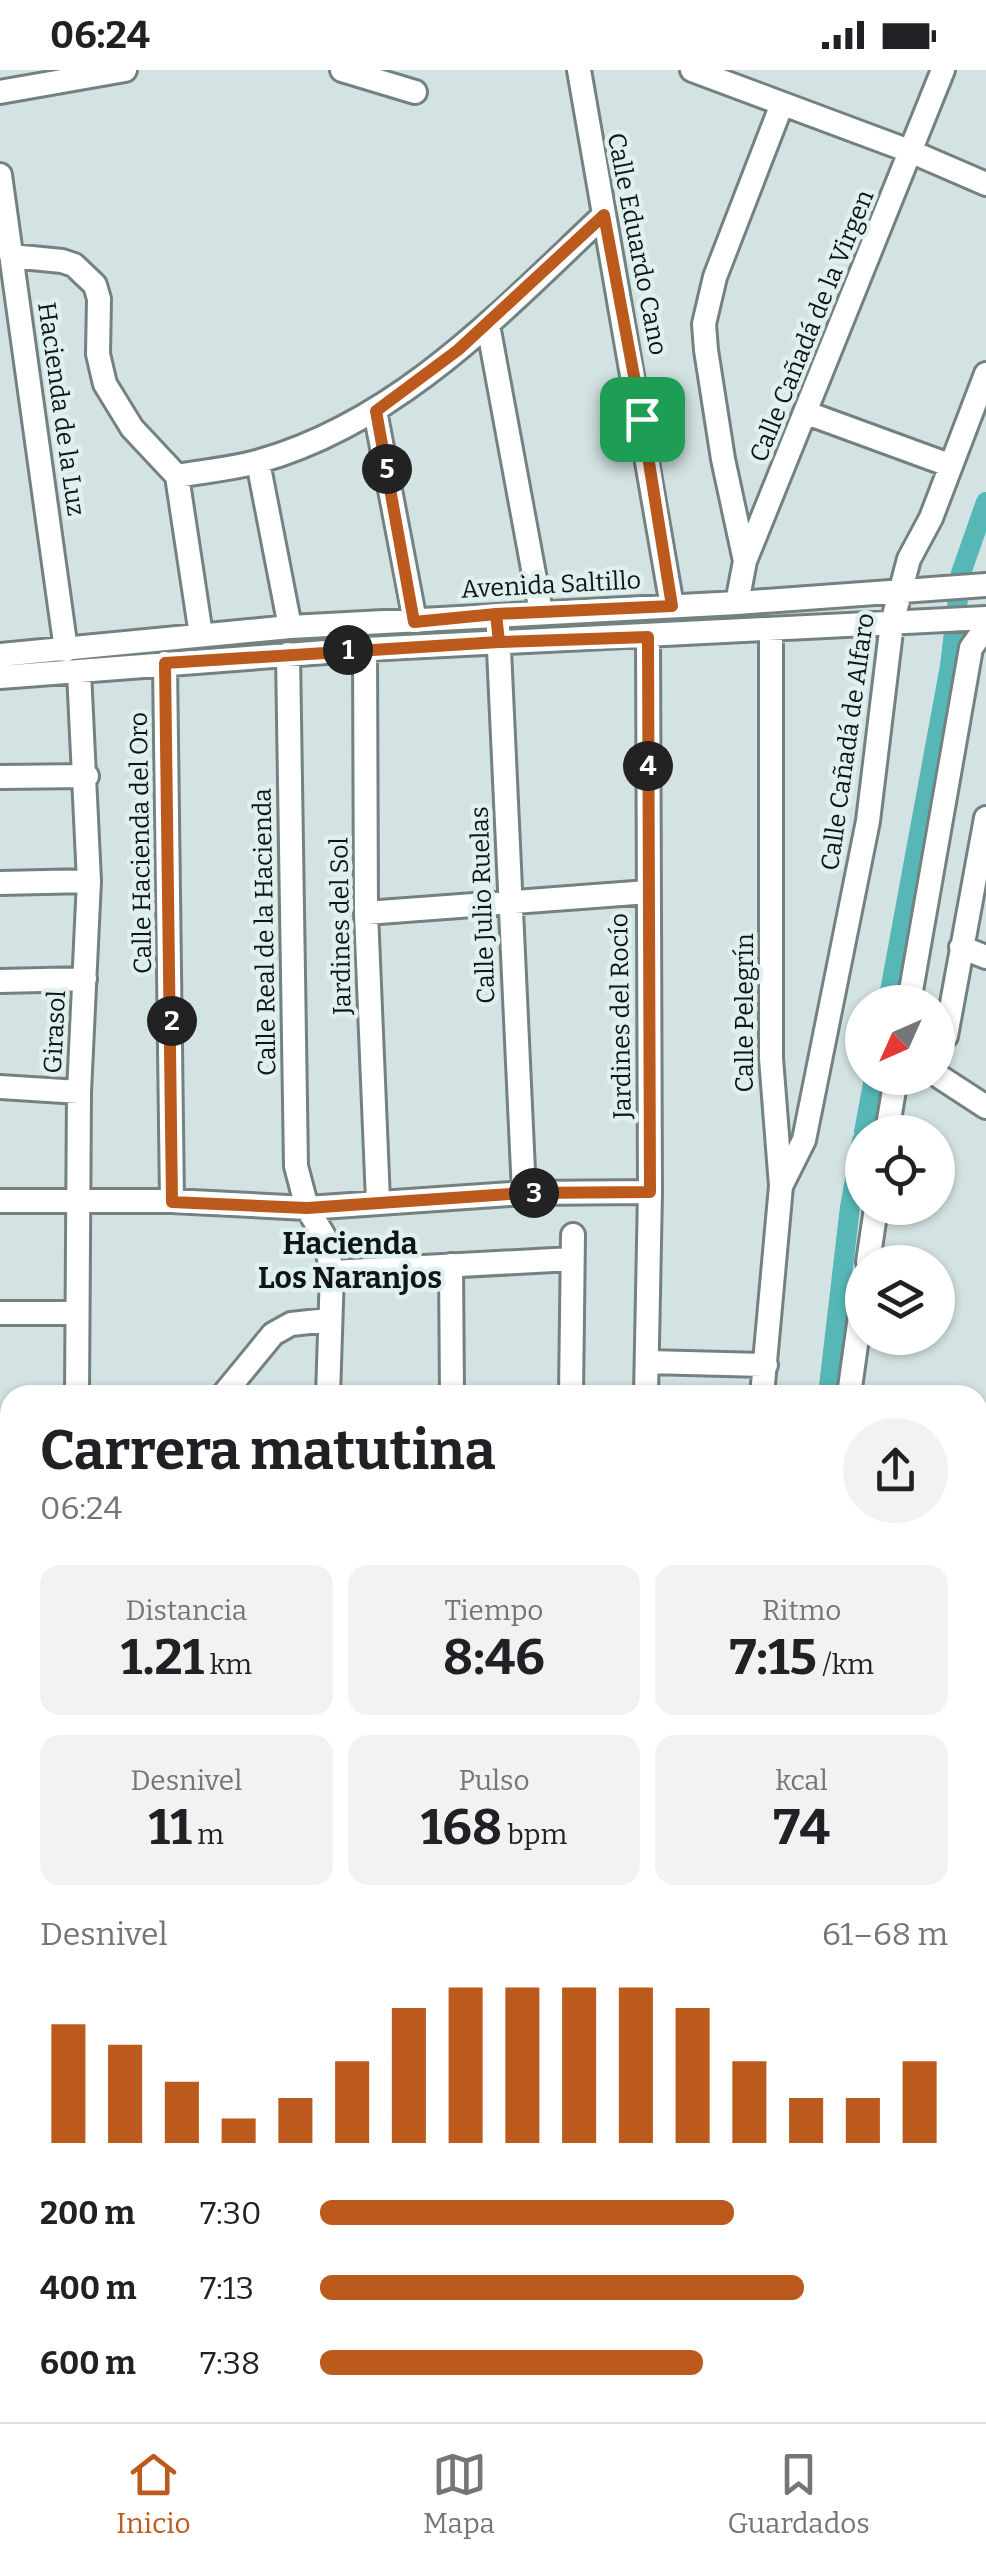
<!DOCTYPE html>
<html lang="es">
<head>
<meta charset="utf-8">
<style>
	body { margin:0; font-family:Bitter,serif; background:#f2f2f2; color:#202124; height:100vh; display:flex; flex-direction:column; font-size:38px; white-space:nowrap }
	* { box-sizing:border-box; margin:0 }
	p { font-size:32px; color:#757577 }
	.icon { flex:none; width:55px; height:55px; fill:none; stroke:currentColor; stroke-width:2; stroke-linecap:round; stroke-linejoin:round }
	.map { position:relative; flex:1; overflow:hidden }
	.panel { position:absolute; left:0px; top:1315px; width:988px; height:1038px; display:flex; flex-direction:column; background:#fff; border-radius:30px 30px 0 0; box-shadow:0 2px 8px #0004 }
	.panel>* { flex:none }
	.needle { width:65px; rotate:225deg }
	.controls { position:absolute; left:845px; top:915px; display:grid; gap:20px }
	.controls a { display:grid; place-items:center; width:110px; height:110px; border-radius:50%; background:#fff; box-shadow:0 2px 8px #0004; font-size:50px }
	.pin { position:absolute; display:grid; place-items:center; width:85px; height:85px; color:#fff; margin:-42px; border-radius:20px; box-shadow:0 5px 15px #0006 }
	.km { position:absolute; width:50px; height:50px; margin:-25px; border-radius:50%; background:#222; color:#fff; font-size:28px; line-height:50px; text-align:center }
	.round { display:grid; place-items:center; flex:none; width:105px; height:105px; border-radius:52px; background:#f2f2f2 }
	.head { display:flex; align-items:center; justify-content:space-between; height:170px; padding:0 40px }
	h1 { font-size:55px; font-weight:700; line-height:75px }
	.metrics { display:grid; grid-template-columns:repeat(3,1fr); gap:15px; height:170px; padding:10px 40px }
	.metrics div { display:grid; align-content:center; border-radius:20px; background:#f2f2f2; text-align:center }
	.metrics b { font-size:50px; font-weight:700 }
	.metrics small { font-size:28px; font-weight:400 }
	.metrics p { font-size:28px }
	.chart { height:280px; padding:20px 40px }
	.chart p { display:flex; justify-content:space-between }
	.chart svg { width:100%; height:180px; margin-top:10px; stroke:#bc5a1d; stroke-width:6 }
	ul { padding:0 40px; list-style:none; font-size:32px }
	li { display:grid; grid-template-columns:160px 120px 1fr; align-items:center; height:75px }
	li i { height:25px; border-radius:12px; background:#bc5a1d }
	.status { display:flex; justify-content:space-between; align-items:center; height:70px; padding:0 50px; background:#fff; direction:ltr }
	.status svg { height:28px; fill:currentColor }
	.menu { display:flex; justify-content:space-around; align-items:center; height:140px; border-top:2px solid #e0e0e0; background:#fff; font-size:28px; color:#757577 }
	.menu a { display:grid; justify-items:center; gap:5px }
	.menu .selected { color:#bc5a1d }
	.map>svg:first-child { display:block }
	.built { fill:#bfd8d8 }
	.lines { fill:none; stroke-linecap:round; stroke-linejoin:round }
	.canal { stroke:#57b7b7; stroke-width:20 }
	.minor-casing { stroke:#738181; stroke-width:28 }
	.minor { stroke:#fff; stroke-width:22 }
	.route-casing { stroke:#fff; stroke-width:20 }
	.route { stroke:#bc5a1d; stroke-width:12 }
	.labels { text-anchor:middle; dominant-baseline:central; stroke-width:9; stroke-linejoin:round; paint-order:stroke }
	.street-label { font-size:25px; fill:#101515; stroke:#e0f0ef }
	.quarter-label { font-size:30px; font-weight:bold; fill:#101515; stroke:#e0f0ef }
</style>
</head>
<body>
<div class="status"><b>06:24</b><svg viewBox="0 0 49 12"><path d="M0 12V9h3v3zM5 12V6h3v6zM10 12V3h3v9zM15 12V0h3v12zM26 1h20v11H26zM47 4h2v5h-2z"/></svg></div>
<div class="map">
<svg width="986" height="2352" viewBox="0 0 986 2352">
	<rect width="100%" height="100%" fill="#d3e2e2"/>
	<path class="built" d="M723,2343V2342L879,2343V2352H717Z"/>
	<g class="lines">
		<path class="canal" d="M888,932L950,596L961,503L986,432
			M864,1062L874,1008
			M828,1325L850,1137L862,1071
			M0,2172L10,2180"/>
		<defs>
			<path id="minor" d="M342,0L415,22
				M579,0L672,536
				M692,0L912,82L986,114
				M0,22L125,0
				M0,105L66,580
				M11,186L62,191L74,195L95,215L99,229L98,284L105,314L132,358L177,406L201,565
				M488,255L541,542
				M375,341L415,551
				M807,343L949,395
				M258,392L290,557
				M177,406C204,401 233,399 260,391C400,351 501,242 604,145
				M745,491L723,389L706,280L704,254L715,207L782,34
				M737,533L745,491L943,0
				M498,558L524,1123
				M365,579L366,843L378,1131
				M288,584L296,1096L307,1138L324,1166L332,1202L328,1325
				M0,585L290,557L737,533L986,515
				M165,593L172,1131
				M0,607L365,579L986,548
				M0,707L87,706
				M0,813L89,811
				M366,843L648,822
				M961,877L986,887
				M0,911L85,909
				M909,932L971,578L986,557
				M946,966L986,748
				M940,1007L986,1037
				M0,1017L79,1022
				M887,1062L896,1008
				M781,1116L804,1070L868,751L892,553L909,489L931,448L986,304
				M0,1131H172L307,1138L524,1123L650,1122
				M868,1192L876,1138
				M451,1195L452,1325
				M332,1202L572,1189
				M0,1243H77
				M648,1292L766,1295
				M77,1325L79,1022L89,811L79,602
				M223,1325L273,1264L291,1254L328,1250
				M571,1325L573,1165
				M646,1325L650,1122L648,567
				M762,1325L781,1116L771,988V559
				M849,1325L862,1232
				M978,1435L986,1421
				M978,1488L986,1493
				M6,1571L10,1646
				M978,1593L986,1595
				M978,1729L986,1731
				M978,1854L986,1836
				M0,1893H10
				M0,2030L10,2029
				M978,2137L986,2139
				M0,2139L10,2150
				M0,2197L10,2206
				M0,2243L10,2244
				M208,2342L225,2352
				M370,2352L376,2342
				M533,2352L540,2342
				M704,2352L710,2342
				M891,2352L892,2342"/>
		</defs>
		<use href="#minor" class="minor-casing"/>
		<use href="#minor" class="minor"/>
	</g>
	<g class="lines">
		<defs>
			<path id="route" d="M642,349L672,536L496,544L499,572L165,593L172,1132L307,1138L524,1123L650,1122L648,567L499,572L496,544L414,552L376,341L458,280L604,145L642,349"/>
		</defs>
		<use href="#route" class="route-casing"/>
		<use href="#route" class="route"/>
	</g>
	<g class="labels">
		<g class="street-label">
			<text transform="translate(637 174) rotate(79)">Calle Eduardo Cano</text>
			<text transform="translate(812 256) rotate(-68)">Calle Cañadá de la Virgen</text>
			<text transform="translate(61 339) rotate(82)">Hacienda de la Luz</text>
			<text transform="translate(551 515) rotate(-3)">Avenida Saltillo</text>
			<text transform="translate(848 672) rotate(-82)">Calle Cañadá de Alfaro</text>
			<text transform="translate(141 773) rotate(-91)">Calle Hacienda del Oro</text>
			<text transform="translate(483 835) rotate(-92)">Calle Julio Ruelas</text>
			<text transform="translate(341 856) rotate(-91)">Jardines del Sol</text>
			<text transform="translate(265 862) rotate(-91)">Calle Real de la Hacienda</text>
			<text transform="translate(745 943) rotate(-90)">Calle Pelegrín</text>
			<text transform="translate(621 946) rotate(-91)">Jardines del Rocío</text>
			<text transform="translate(55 962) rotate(-87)">Girasol</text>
		</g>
		<g class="quarter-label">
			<text x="350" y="1174">Hacienda<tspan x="350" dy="34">Los Naranjos</tspan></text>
		</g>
	</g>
</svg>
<div class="controls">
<a><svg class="needle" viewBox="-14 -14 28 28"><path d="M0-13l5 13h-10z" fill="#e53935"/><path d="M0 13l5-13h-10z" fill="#757577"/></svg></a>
<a><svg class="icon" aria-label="locate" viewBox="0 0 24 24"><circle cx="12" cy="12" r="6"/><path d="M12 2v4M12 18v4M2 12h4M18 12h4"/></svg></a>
<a><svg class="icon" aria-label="layers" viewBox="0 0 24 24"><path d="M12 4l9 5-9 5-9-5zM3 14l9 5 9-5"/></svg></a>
</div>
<div class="pin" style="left:642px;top:349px;background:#1e9e55"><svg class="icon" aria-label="arrive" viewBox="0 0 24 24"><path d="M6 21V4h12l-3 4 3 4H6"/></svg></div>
<b class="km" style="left:348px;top:580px">1</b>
<b class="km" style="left:172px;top:951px">2</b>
<b class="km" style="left:534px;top:1123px">3</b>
<b class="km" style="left:648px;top:696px">4</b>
<b class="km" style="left:387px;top:399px">5</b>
<section class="panel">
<div class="head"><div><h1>Carrera matutina</h1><p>06:24</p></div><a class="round"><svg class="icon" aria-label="share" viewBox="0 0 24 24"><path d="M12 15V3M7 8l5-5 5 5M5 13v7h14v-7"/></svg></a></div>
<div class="metrics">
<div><p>Distancia</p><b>1.21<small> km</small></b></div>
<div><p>Tiempo</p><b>8:46</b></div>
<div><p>Ritmo</p><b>7:15<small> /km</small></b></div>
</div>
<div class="metrics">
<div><p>Desnivel</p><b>11<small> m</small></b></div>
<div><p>Pulso</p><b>168<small> bpm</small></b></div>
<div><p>kcal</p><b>74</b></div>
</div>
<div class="chart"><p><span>Desnivel</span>61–68 m</p>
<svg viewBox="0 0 160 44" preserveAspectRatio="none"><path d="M5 44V15M15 44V20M25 44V29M35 44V38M45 44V33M55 44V24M65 44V11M75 44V6M85 44V6M95 44V6M105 44V6M115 44V11M125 44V24M135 44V33M145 44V33M155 44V24"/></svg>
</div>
<ul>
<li><b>200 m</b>7:30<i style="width:66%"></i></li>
<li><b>400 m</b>7:13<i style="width:77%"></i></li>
<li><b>600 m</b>7:38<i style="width:61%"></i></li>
</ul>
</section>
</div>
<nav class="menu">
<a class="selected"><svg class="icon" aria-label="home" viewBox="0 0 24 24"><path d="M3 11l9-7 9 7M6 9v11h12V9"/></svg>Inicio</a>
<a><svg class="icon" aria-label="map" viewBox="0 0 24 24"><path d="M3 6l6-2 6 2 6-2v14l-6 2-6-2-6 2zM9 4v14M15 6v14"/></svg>Mapa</a>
<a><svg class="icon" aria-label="saved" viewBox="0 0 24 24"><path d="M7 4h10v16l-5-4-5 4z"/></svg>Guardados</a>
</nav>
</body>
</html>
